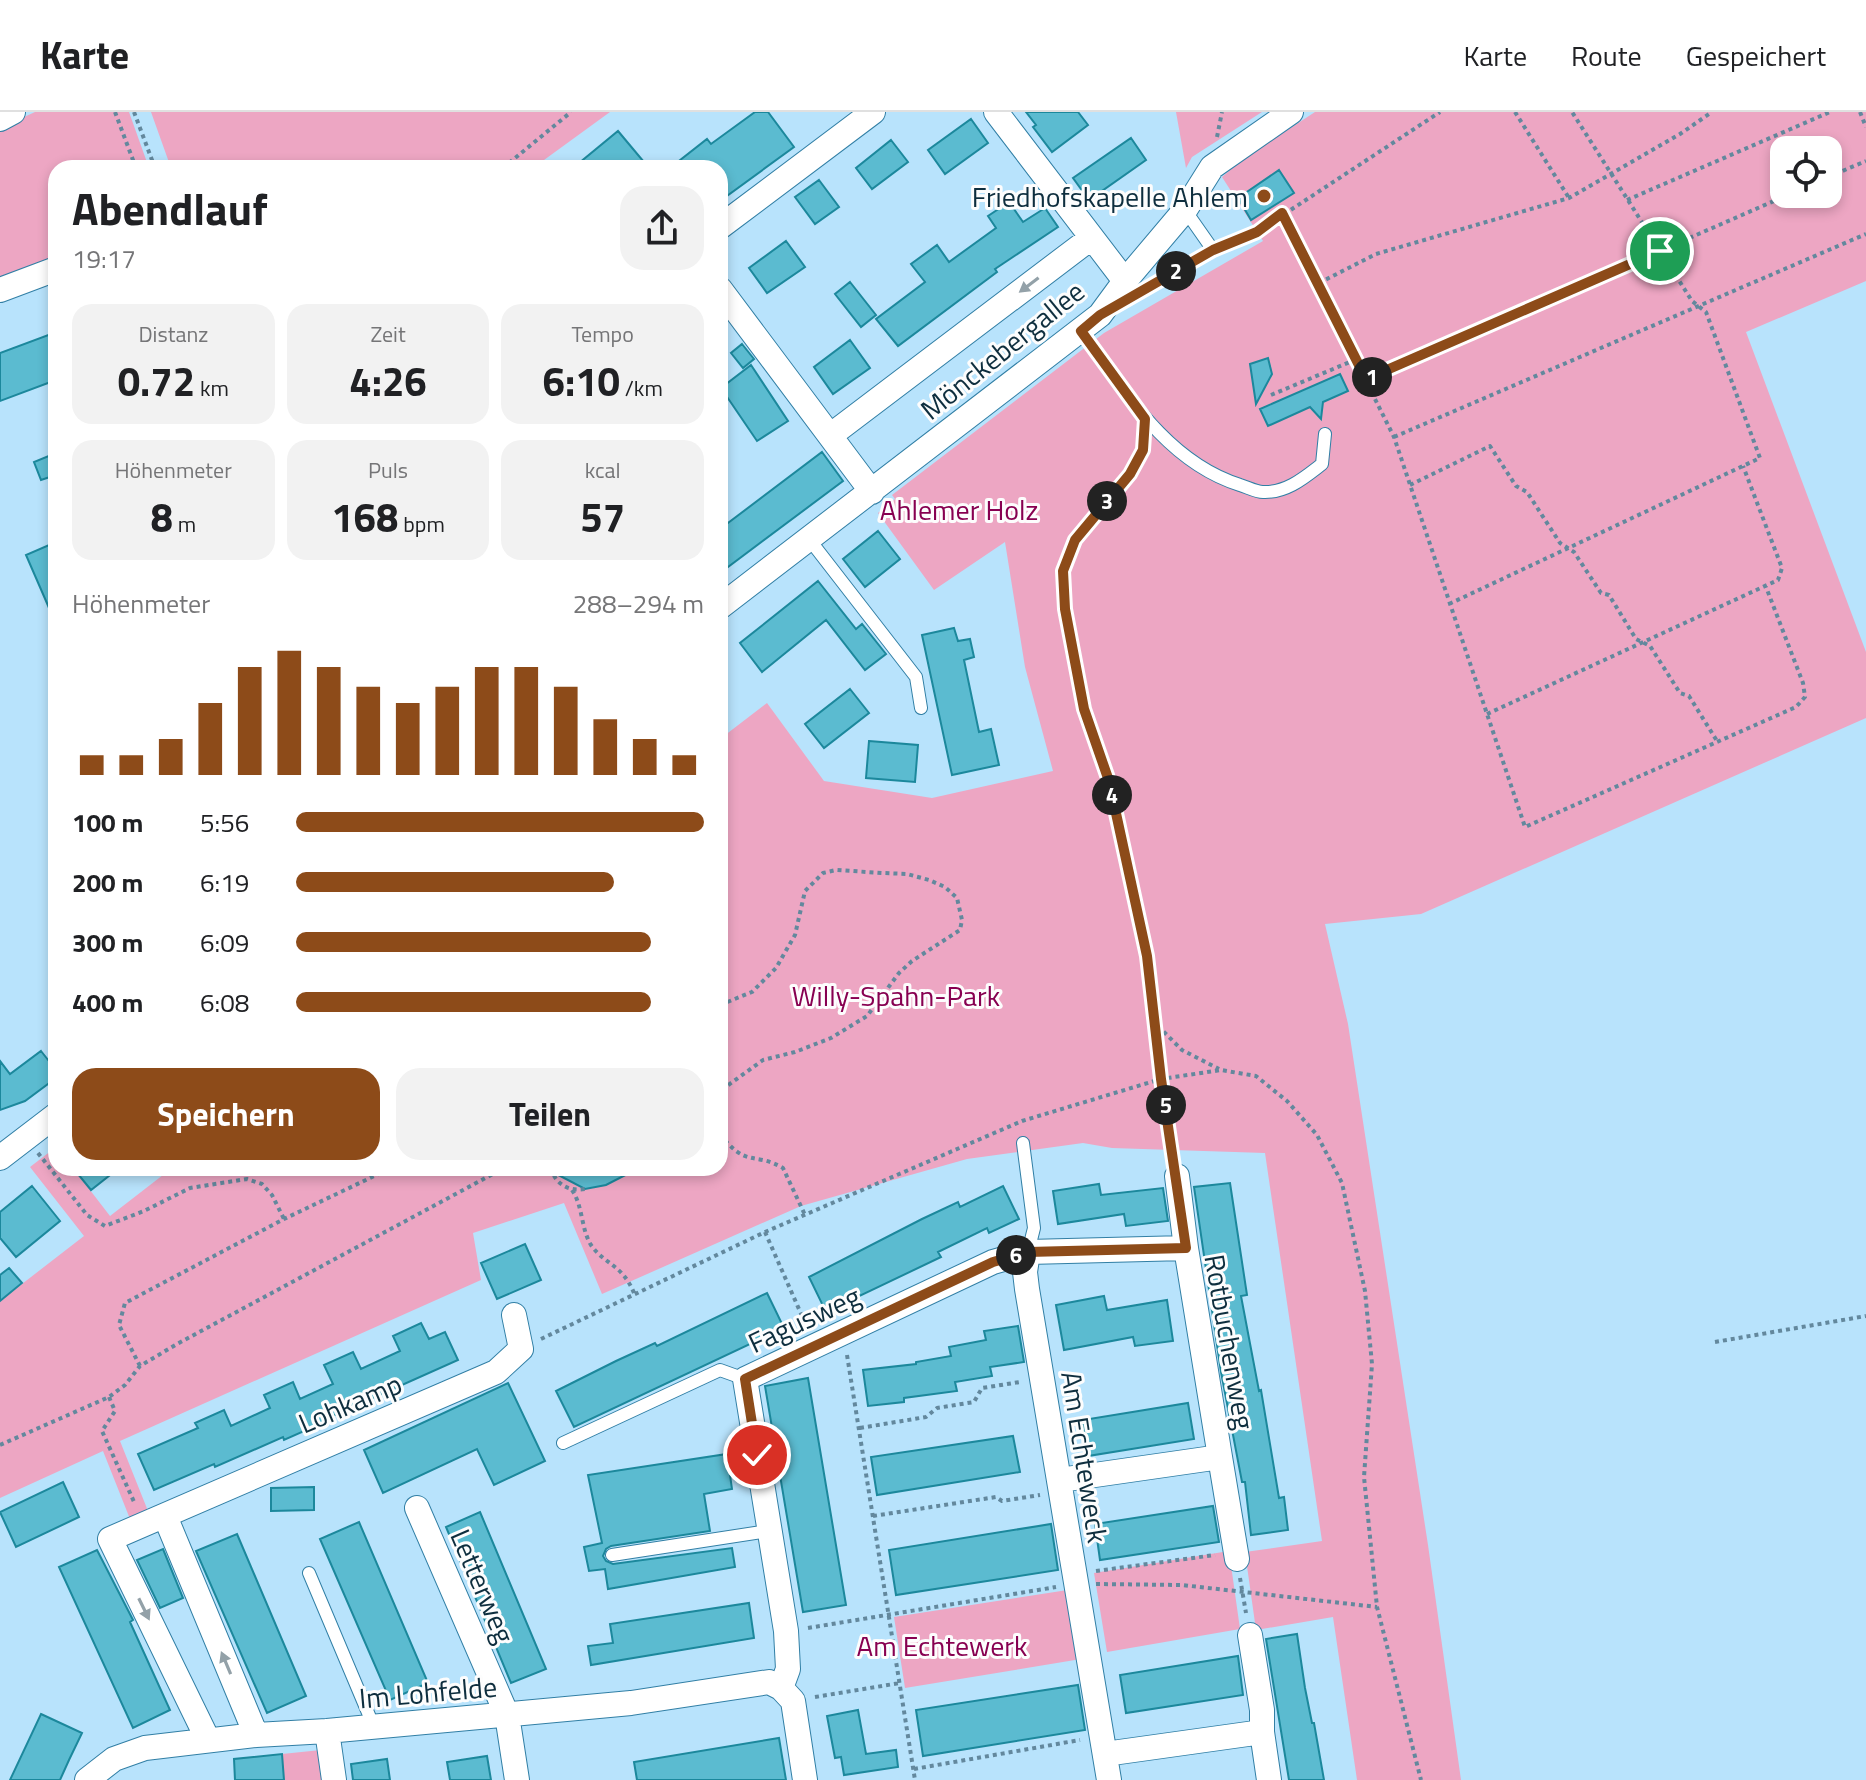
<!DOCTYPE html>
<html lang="de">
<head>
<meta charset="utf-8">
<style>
	body { margin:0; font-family:"Titillium Web",sans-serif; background:#f2f2f2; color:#202124; height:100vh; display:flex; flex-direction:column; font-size:30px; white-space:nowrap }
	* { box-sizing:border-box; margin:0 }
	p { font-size:26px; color:#757577 }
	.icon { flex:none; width:44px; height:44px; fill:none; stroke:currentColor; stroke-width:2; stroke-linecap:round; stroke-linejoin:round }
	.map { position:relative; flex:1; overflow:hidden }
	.side { position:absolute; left:48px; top:48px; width:680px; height:1016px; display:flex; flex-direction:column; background:#fff; border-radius:24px; box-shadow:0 4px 12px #0003 }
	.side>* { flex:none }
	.tools { position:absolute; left:1770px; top:24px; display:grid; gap:16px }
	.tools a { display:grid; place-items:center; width:72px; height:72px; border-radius:16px; background:#fff; box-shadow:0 4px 12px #0003; font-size:40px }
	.pin { position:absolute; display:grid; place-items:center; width:68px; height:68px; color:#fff; margin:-34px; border:4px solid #fff; border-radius:50%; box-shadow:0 2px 8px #0007 }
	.km { position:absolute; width:40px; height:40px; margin:-20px; border-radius:50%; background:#222; color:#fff; font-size:22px; line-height:40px; text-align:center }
	.round { display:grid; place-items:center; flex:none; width:84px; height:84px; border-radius:24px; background:#f2f2f2 }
	.head { display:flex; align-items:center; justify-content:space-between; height:136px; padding:0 24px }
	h1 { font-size:44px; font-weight:700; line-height:60px }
	.figures { display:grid; grid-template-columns:repeat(3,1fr); gap:12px; height:136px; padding:8px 24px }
	.figures div { display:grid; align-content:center; border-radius:20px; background:#f2f2f2; text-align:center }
	.figures b { font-size:40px; font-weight:700 }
	.figures small { font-size:22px; font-weight:400 }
	.figures p { font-size:22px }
	.chart { height:224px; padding:16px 24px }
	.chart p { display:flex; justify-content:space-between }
	.chart svg { width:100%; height:144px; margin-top:8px; stroke:#8d4b19; stroke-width:6 }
	.primary-button { display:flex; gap:16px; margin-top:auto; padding:16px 24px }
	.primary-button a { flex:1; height:92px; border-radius:24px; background:#8d4b19; color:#fff; font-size:32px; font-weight:700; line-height:92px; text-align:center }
	.primary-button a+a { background:#f2f2f2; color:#202124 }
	ul { padding:0 24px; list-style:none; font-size:26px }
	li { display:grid; grid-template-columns:128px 96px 1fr; align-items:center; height:60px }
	li i { height:20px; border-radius:10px; background:#8d4b19 }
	header { display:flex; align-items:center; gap:48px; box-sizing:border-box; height:112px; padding:0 40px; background:#fff; border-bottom:2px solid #e0e0e0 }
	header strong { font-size:38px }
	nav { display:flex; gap:44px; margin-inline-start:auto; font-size:28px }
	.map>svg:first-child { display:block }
	.green { fill:#eda6c3; fill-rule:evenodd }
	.building { fill:#5bbbd0; stroke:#1c889c; stroke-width:2 }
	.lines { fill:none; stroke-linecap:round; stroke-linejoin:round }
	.lane-casing { stroke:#317fa5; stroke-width:14 }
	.street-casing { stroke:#317fa5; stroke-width:26 }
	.path { stroke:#63889d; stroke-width:4; stroke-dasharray:4 4; stroke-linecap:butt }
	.lane { stroke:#fff; stroke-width:12 }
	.street { stroke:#fff; stroke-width:24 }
	.oneway { fill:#93a1a8 }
	.route-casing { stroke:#fff; stroke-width:16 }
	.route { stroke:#8d4b19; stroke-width:10 }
	.poi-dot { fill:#8d4b19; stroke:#fdfdfd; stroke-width:3 }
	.labels { text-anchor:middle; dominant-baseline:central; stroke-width:6; stroke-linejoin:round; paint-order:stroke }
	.poi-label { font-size:28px; fill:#0e2e3e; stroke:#fdfdfd; text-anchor:end }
	.street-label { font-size:28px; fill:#0e2e3e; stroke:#fdfdfd }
	.park-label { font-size:28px; fill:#870051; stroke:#fdfdfd }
</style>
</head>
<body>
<header>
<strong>Karte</strong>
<nav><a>Karte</a><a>Route</a><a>Gespeichert</a></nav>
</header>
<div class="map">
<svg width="1866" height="1668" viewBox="0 0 1866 1668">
	<rect width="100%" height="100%" fill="#b8e3fc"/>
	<path class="green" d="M35,0H129L149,56H56V147L0,168V16Z
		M151,0H610L533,56H171Z
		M1176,0H1262L1192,45L1186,56Z
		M1315,0H1866V169L1746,220L1866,540V606L1421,802L1325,812L1348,912L1428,1433L1461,1668H1357L1333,1505L1256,1518L1245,1440L1322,1429L1265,1041L1112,1036L1083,1031L967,1047L801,1094L602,1182L564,1091L473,1121L481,1168L120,1329L148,1399L130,1407L103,1339L0,1386V1189L84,1124L30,1055L56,1035V1056H73L110,1104L172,1056H720V701L726,696L720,688V627L767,591L824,669L932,686L1053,659L1025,555L1005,430L934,478L878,401L895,387L892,383L1104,221L1263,129L1222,65L1243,47ZM1784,38H1828V82H1784Z
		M1229,1439L1240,1517L1107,1540L1094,1461Z
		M1074,1477L1081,1547L905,1576L894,1505Z
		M321,1638L325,1668H284L282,1642Z"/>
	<path class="building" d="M755,0H768L794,35L720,89V56H670L707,27L711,32Z
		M1026,0H1078L1088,13L1052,40L1033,15L1036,13Z
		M971,7L988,31L945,62L928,38Z
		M618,19L649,56H573Z
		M1131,26L1146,48L1089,88L1073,66Z
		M891,28L908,50L872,77L856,56Z
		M1279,58L1294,81L1251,108L1238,86Z
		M819,68L839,95L815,112L795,85Z
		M1009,90L1023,110L1045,96L1058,115L995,157L997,160L898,234L876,207L925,170L911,152L937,133L949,150L996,116L988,104Z
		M786,129L805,155L767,181L749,156Z
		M850,170L876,203L861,215L835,182Z
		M51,222L56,236V268L0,289V241Z
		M850,228L870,256L833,282L814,255Z
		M742,232L754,247L743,256L731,241Z
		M1268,246L1272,262L1256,292L1250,252Z
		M751,253L788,309L757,329L721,276Z
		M1340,262L1348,279L1323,290L1321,307L1310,295L1268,314L1260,297Z
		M822,340L843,369L720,461V417Z
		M56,341V363L41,368L34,350Z
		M878,419L900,447L865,475L843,447Z
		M56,430V512L26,443Z
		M818,469L856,517L862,512L886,542L865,558L826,508L762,560L740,531Z
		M954,516L958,529L970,527L974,545L964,548L979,620L991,617L999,653L952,663L922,523Z
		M850,577L869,601L824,636L805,612Z
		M869,629L918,633L915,670L866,666Z
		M41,939L56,958V966L25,989L0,998V949L10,962Z
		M73,1056H119L91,1078Z
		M545,1056H639L606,1073L585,1077Z
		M1230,1071L1247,1183L1241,1184L1259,1279L1261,1278L1279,1386L1284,1385L1288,1418L1251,1423L1245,1370H1242L1221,1260L1194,1075Z
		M1099,1072L1101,1083L1163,1076L1168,1109L1126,1114L1124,1102L1058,1112L1053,1079Z
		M32,1074L60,1109L16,1145L0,1126V1100Z
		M1003,1074L1019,1107L989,1121L987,1116L938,1140L941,1145L826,1200L809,1165L922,1107L958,1090L960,1095Z
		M525,1132L541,1168L497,1187L481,1151Z
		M9,1156L22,1171L0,1189V1163Z
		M767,1181L784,1216L574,1315L556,1279L616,1249L655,1231L657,1234Z
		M1104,1184L1107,1198L1167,1188L1173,1229L1135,1234L1133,1225L1064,1238L1056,1193Z
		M421,1211L429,1227L445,1220L458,1248L328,1306L329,1308L284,1328L283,1325L215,1355L214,1352L154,1378L138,1342L198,1316L195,1311L224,1298L231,1314L270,1296L264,1283L293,1270L300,1287L333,1272L324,1253L353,1240L361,1257L400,1239L393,1224Z
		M1018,1214L1024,1250L990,1255L992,1264L955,1270L957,1279L904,1286V1290L868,1294L863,1258L916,1252V1250L951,1244L949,1235L986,1228L984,1219Z
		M808,1266L846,1493L803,1500L765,1274Z
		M508,1271L545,1349L494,1373L477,1337L383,1381L364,1338Z
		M1188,1291L1194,1327L1088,1344L1083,1308Z
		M1013,1324L1020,1360L877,1383L871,1345Z
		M727,1342L732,1377L704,1382L710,1419L611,1434L606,1437L603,1444L606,1449L613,1452L732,1436L735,1455L608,1477L605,1457L589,1459L584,1435L602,1431L588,1363Z
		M63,1370L79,1405L16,1435L0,1400Z
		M314,1375V1398L271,1399V1376Z
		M1213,1394L1219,1430L1100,1448L1095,1412Z
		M480,1400L546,1557L511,1571L446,1415Z
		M359,1410L428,1571L390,1588L320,1427Z
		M1051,1412L1058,1458L896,1483L889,1438Z
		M237,1422L306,1584L267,1601L196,1439Z
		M163,1437L183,1486L160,1496L137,1448Z
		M97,1438L133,1508L130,1510L170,1598L133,1616L59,1455Z
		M749,1491L754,1526L591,1553L588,1534L613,1531L610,1512Z
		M1297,1522L1305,1576L1312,1611H1314L1324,1668H1289L1266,1527Z
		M1238,1544L1243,1583L1126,1601L1120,1563Z
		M1078,1573L1085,1618L923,1644L916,1598Z
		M858,1598L866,1642L896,1638L898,1655L844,1663L841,1645L835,1646L827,1604Z
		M41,1602L82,1621L69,1648L60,1668H10Z
		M779,1626L786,1668H637L634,1650Z
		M282,1642L284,1668H235L234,1647Z
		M487,1644L491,1668H450L447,1650Z
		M387,1647L390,1668H353L351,1652Z"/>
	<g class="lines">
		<defs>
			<path id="lane" d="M1114,195L1213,138L1185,98
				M1081,219C1124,278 1166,350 1240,373C1247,375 1256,380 1263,380C1287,381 1305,365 1322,352L1325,322
				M809,427L916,565L921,596
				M1023,1031L1034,1116L1028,1140
				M563,1331L720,1258L745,1267
				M612,1443L768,1419
				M309,1461L374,1615"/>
			<path id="street" d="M996,0L1125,169
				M0,7L13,0
				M720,115L873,0
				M720,177L872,380
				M0,178L56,157
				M831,323L1091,126
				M720,495L1100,203L1125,169L1185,98L1212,55L1291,0
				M0,1046L56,1003
				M1177,1064L1186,1136
				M1028,1140L1025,1160L1027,1177L1109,1668
				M1220,1345L1237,1447
				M417,1396L507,1603L517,1668
				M165,1404L256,1623
				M1250,1523L1262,1598V1620
				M781,1576L788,1557L786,1519L745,1267L993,1150L1028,1140L1186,1136L1220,1345L1060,1368
				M327,1619L334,1668
				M208,1628L110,1427L496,1260L521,1237L514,1203
				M1105,1642L1262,1620L1269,1668
				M87,1668L114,1647L145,1636L256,1623L327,1619L631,1591L769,1570L781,1576L793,1589L805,1668"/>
		</defs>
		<use href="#lane" class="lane-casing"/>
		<use href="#street" class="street-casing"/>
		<path class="path" d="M115,0L136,56
			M134,0L155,56
			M1515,0L1569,86
			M1860,0L1866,15
			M1217,25L1222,0
			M503,56L571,0
			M1828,65L1866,49
			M1627,88L1830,0
			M1282,101L1394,325L1525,715L1796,595L1805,585L1803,571L1766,475
			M1228,132L1257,120L1440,0
			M1319,171L1376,142L1569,86L1680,22L1712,0
			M1367,267L1790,82
			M1271,283L1357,247
			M1394,325L1866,122
			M1144,326L1143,338L1130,362L1075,428L1063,459L1065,497L1084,597L1109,669L1147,844L1174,1043
			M1410,373L1490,334L1516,374L1527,380L1560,431L1574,440L1601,481L1609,483L1636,527L1650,534L1680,581L1689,584L1717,629
			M1449,492L1760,346L1706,200L1692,189L1572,0
			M1487,602L1778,468L1782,456L1743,354
			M720,893L752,880L776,856L795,823L805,779L823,761L836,758L883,761L907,762L929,768L945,775L957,786L962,808L960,818L912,849L899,861L867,904L831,926L795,940L763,948L720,979
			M1158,914L1182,938L1219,957
			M720,1022C747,1057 754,1039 783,1056L805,1103
			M38,1041L87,1103L105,1114L144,1099L190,1076L247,1067L262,1072L272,1083L284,1107
			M551,1056C555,1072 569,1080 585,1077
			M572,1078C583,1094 581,1117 591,1133C605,1153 622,1152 634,1181
			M765,1120L806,1213
			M541,1227L765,1120L1022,1009L1161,967L1221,958L1256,964L1287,989L1317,1023L1342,1071L1365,1179L1372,1252L1364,1365L1377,1495L1421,1668
			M1715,1230L1866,1204
			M847,1243L915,1668
			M140,1254L119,1213L125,1191L284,1107L391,1056
			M109,1285L115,1299L102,1319L135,1392
			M860,1316L926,1305L937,1296L974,1290L982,1276L1020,1270
			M0,1333L109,1285L125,1273L140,1254L177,1232L504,1056
			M873,1404L996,1385L1002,1389L1040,1383
			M1096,1459L1215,1443
			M1240,1466L1246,1501
			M1096,1472L1182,1473L1377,1495
			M808,1516L1056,1475
			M815,1585L900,1571
			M914,1657L1080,1628"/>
		<use href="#lane" class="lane"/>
		<use href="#street" class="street"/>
	</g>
	<defs><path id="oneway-solid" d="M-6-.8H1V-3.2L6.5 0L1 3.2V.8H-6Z" transform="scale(2)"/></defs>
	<g class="oneway">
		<use href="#oneway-solid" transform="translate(1029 173) rotate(143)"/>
		<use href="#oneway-solid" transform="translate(144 1497) rotate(64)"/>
		<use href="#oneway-solid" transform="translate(226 1551) rotate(-113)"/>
	</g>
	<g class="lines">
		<defs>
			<path id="route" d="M757,1343L745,1267L993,1150L1028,1140L1186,1136L1161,967L1147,844L1109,669L1084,597L1065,497L1063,459L1075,428L1130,362L1143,338L1145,307L1081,219L1100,203L1213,138L1257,120L1282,101L1366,267L1660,139"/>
		</defs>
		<use href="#route" class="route-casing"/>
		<use href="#route" class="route"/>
	</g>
	<circle class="poi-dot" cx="1264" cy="84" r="8"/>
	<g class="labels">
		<g class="poi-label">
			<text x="1248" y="84">Friedhofskapelle Ahlem</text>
		</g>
		<g class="street-label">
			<text transform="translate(1002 238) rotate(-39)">Mönckebergallee</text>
			<text transform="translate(804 1207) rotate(-25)">Fagusweg</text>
			<text transform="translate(1230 1230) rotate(80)">Rotbuchenweg</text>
			<text transform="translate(350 1291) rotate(-23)">Lohkamp</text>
			<text transform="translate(1085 1345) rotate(81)">Am Echteweck</text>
			<text transform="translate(483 1474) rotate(67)">Letterweg</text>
			<text transform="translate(428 1580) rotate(-5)">Im Lohfelde</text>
		</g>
		<g class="park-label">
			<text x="959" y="397">Ahlemer Holz</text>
			<text x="896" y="883">Willy-Spahn-Park</text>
			<text x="942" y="1533">Am Echtewerk</text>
		</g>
	</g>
</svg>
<div class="tools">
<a><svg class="icon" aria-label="locate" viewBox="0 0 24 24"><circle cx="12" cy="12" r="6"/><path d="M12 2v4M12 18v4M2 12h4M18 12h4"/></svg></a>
</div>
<div class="pin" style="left:1660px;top:139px;background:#1e9e55"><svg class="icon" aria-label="arrive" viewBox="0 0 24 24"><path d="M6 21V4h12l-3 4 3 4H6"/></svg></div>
<div class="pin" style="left:757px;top:1343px;background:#d93025"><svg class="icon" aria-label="check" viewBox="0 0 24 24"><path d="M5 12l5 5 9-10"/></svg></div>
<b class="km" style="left:1372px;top:265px">1</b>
<b class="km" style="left:1176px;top:159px">2</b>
<b class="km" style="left:1107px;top:389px">3</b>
<b class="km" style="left:1112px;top:683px">4</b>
<b class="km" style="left:1166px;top:993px">5</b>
<b class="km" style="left:1016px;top:1143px">6</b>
<section class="side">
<div class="head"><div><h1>Abendlauf</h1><p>19:17</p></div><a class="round"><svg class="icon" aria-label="share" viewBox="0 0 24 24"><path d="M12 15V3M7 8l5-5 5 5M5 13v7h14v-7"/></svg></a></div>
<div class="figures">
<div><p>Distanz</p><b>0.72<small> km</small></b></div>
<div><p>Zeit</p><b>4:26</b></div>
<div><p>Tempo</p><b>6:10<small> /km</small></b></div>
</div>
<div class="figures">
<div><p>Höhenmeter</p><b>8<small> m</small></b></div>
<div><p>Puls</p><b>168<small> bpm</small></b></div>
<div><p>kcal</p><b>57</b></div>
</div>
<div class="chart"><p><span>Höhenmeter</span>288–294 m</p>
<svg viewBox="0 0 160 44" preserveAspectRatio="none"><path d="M5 44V38M15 44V38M25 44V33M35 44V22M45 44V11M55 44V6M65 44V11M75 44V17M85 44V22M95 44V17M105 44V11M115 44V11M125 44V17M135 44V27M145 44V33M155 44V38"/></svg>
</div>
<ul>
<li><b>100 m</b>5:56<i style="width:100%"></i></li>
<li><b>200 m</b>6:19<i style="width:78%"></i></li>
<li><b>300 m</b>6:09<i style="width:87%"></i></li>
<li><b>400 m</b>6:08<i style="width:87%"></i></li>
</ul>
<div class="primary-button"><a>Speichern</a><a>Teilen</a></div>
</section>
</div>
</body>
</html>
